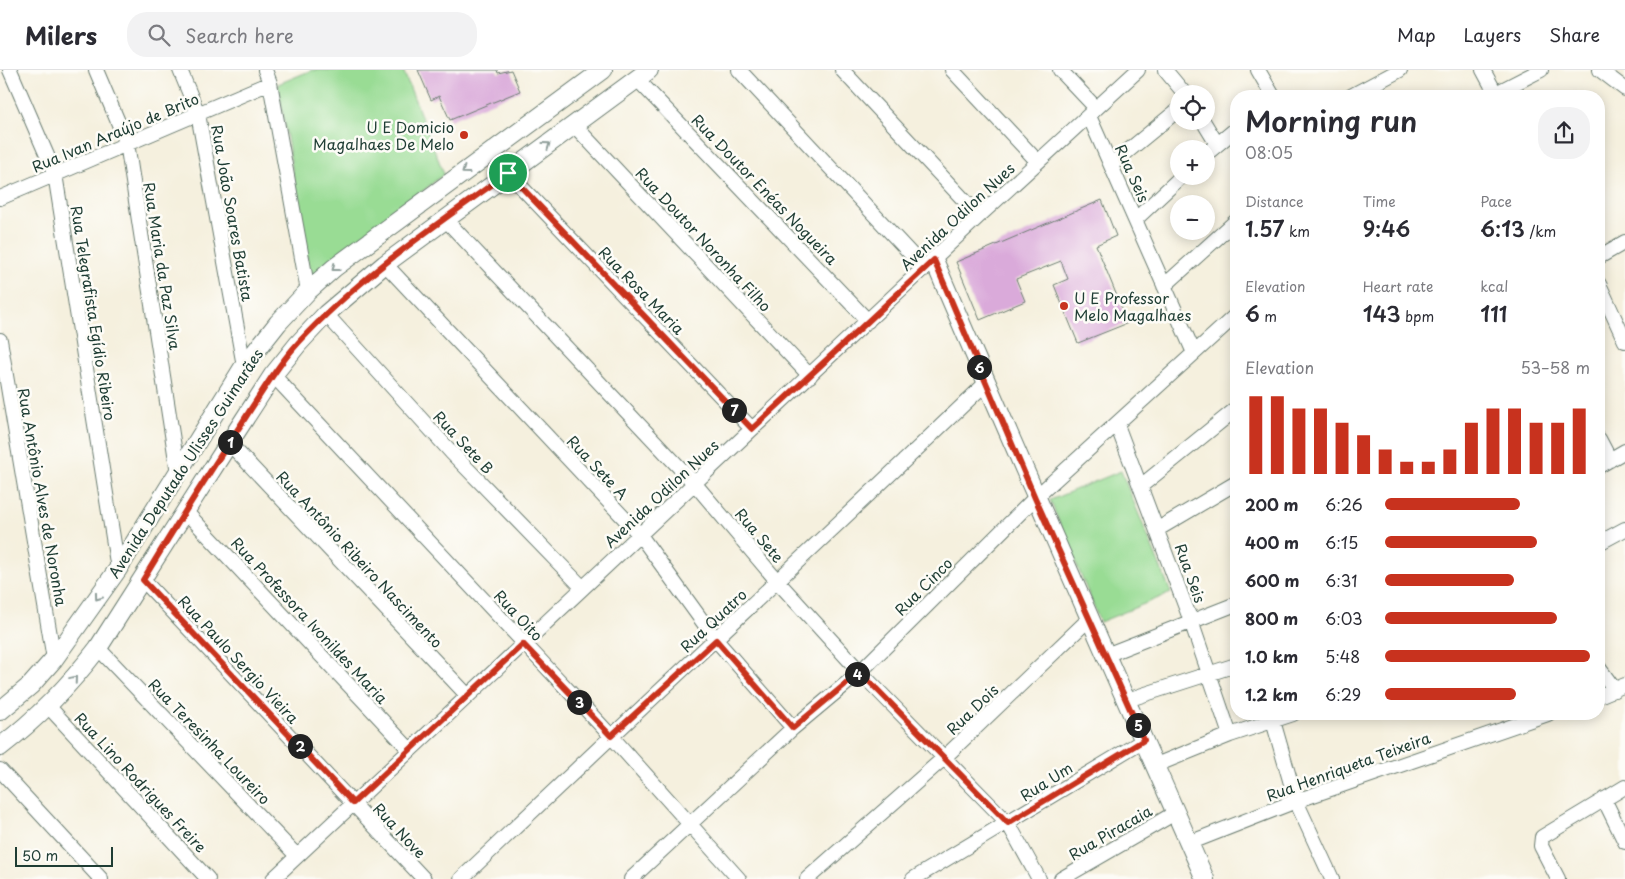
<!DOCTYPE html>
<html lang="en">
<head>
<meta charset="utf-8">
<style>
	body { margin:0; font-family:"Playpen Sans",sans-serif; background:#f2f2f3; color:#2b2b33; height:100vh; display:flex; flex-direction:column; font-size:19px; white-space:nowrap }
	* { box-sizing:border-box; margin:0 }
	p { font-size:16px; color:#7c7c81 }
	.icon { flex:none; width:28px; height:28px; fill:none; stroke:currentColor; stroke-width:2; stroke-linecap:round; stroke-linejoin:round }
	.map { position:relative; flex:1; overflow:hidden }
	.panel { position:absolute; left:1230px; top:20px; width:375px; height:630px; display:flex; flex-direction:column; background:#fff; border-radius:20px; box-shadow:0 2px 12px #0003 }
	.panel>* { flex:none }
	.controls { position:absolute; left:1170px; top:15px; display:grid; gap:10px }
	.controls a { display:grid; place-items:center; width:45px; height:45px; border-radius:50%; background:#fff; box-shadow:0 2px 12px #0003; font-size:25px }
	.scale { position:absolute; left:15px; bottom:12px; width:98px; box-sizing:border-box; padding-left:5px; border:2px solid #1f3d34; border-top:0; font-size:14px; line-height:18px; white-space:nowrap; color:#1f3d34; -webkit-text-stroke:4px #fdfcf7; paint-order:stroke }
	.pin { position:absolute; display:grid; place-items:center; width:42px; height:42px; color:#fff; margin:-21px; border:2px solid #fff; border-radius:50%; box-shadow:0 1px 5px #0007 }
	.km { position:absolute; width:25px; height:25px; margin:-12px; border-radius:50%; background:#222; color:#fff; font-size:14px; line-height:25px; text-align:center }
	.round { display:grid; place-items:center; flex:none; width:52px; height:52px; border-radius:20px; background:#f2f2f3 }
	.overview { display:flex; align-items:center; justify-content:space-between; height:85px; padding:0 15px }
	h1 { font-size:28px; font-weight:600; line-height:38px }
	.stats { display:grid; grid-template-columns:repeat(3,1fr); gap:8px; height:85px; padding:5px 15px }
	.stats div { display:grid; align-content:center }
	.stats b { font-size:21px; font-weight:600 }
	.stats small { font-size:14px; font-weight:400 }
	.stats p { font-size:14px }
	.chart { height:140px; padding:10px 15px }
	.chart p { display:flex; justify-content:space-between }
	.chart svg { width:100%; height:90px; margin-top:5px; stroke:#c8321e; stroke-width:6 }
	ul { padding:0 15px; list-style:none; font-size:16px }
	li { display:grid; grid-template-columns:80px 60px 1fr; align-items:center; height:38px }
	li i { height:12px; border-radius:6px; background:#c8321e }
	header { display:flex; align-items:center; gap:30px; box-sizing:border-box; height:70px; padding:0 25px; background:#fff; border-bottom:1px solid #e1e1e2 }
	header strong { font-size:24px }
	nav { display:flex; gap:28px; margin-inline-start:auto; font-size:18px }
	.search { width:350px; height:45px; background:#f2f2f3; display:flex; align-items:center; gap:12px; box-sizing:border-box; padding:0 18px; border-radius:20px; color:#7c7c81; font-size:19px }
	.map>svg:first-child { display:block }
	.green { fill:#99dc94; stroke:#5c8c64 }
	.building { fill:#daaada }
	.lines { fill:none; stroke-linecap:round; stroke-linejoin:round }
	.minor-casing { stroke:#6a7c70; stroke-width:16 }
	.tertiary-casing { stroke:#6a7c70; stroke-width:20 }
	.minor { stroke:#fff; stroke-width:14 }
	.tertiary { stroke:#fff; stroke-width:18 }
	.oneway { stroke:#8f9e9a }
	.route-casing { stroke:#fff; stroke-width:10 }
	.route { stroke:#c8321e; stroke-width:6 }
	.poi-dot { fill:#c8321e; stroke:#fdfcf7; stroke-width:2 }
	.labels { text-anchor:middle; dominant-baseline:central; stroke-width:5; stroke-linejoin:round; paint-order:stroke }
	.poi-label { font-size:15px; fill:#1f3d34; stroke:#fdfcf7; text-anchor:end }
	.street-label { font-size:15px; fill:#1f3d34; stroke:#fdfcf7 }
</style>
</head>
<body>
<header>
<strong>Milers</strong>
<div class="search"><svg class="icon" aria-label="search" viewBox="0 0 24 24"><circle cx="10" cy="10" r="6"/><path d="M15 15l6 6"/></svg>Search here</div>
<nav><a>Map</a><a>Layers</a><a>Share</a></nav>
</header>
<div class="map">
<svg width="1625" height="809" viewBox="0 0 1625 809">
	<rect width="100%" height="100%" fill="#fdfcf7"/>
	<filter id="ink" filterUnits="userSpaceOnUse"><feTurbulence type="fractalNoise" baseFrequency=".02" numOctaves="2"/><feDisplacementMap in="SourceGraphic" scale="10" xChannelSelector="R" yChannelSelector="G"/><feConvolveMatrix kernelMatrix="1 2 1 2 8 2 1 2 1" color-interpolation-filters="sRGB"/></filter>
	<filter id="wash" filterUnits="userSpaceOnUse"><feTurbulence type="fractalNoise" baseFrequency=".0096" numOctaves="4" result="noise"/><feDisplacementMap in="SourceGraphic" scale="20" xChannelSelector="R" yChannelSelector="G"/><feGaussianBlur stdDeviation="1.12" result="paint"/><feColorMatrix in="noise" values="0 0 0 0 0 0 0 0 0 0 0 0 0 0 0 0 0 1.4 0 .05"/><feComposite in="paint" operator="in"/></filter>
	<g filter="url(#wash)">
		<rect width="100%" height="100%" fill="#f5f0de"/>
		<path class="green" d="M312,0H403L444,104L311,211L278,14Z
			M1121,401L1171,523L1100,552L1050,430Z"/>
		<g id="blocks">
			<path class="building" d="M418,0H497L498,3L511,0L520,21L450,50L439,26L431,30Z
				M1102,130L1116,166L1096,175L1128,253L1078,273L1054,215L1068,209L1061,191L1016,209L1025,231L980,250L956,192Z"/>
		</g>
	</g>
	<g filter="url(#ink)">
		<use href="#blocks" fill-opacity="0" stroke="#6a7c70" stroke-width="1"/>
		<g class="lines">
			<defs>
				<path id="minor" d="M10,0L55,104L118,499
					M96,0L127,73L178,403
					M180,0L198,44L244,296
					M265,0L270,13L308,221
					M739,0L925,199
					M842,0L979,146
					M952,0L1038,92
					M1060,0L1096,38
					M1165,0L1185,24
					M1258,0L1273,26
					M1483,0L1497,26
					M1600,0L1625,19
					M637,9L868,251
					M1496,23L1541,0
					M1351,26L1400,0
					M1089,46L1194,283
					M1203,51L1217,74
					M574,55L810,306
					M1206,84L1236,59
					M1112,94L1179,39
					M508,103L752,359
					M0,128L270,13
					M445,149L695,414L778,512L860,602L1008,753L1039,809
					M1136,149L1182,106
					M1599,187L1625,172
					M385,194L640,465L716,570L793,658
					M1599,214L1625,271
					M1164,216L1236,151
					M326,244L451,382L583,518
					M0,270L54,589
					M273,305L611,666L739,809
					M1117,355L1191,551L1230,665
					M1599,369L1610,390
					M229,373L468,626
					M1599,396L1625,381
					M1141,416L1236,339
					M186,442L410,680
					M1158,459L1236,413
					M1599,473L1625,459
					M143,510L424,809
					M98,578L297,786
					M1106,585L1236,534
					M1599,598L1615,620
					M1599,626L1625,615
					M1127,630L1236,595
					M49,637L208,809
					M1271,644L1296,731L1332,809
					M1156,695L1230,665L1293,644
					M0,700L101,809
					M1604,729L1625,772
					M1189,773L1296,731L1548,644
					M273,809L979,146L1138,0
					M461,809C635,643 812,480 986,313
					M631,809L793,658L860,602L1035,428L1236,245
					M807,809L945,687L1089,549
					M913,809L1144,670
					M1061,809L1175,743
					M1558,809L1541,776L1542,767L1625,717"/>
				<path id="tertiary" d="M934,190C1022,397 1114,603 1205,809
					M0,641L31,615L54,589L118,499L244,296L278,253L308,221L334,198L603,0
					M0,677C38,648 69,616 98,578L229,373L273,305L298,274L326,244L385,194L649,0"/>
			</defs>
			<use href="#minor" class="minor-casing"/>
			<use href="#tertiary" class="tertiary-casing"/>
			<use href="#minor" class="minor"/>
			<use href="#tertiary" class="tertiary"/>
		</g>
		<defs><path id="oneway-chevron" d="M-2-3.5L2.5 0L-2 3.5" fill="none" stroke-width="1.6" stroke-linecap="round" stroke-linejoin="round" transform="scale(1.25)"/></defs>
		<g class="oneway">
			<use href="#oneway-chevron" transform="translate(547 75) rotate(-36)"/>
			<use href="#oneway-chevron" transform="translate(465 101) rotate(144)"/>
			<use href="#oneway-chevron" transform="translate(335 198) rotate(142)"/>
			<use href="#oneway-chevron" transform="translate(98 527) rotate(126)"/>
			<use href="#oneway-chevron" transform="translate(74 609) rotate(-50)"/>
		</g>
	</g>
	<g class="lines" filter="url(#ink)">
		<defs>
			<path id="route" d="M508,103L752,359L934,190L1035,428L1144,670L1008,753L860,602L793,658L716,570L611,666L523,574L353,733L143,510C175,457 208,404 242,353C260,325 277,296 299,272C360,206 436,155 508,103Z"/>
		</defs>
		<use href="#route" class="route-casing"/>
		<use href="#route" class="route"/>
	</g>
	<g class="poi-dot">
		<circle cx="464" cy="65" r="5"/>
		<circle cx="1064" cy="236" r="5"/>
	</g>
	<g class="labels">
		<g class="poi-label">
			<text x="454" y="56">U E Domicio<tspan x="454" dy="17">Magalhaes De Melo</tspan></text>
			<text x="1074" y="227" text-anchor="start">U E Professor<tspan x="1074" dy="17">Melo Magalhaes</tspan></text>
		</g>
		<g class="street-label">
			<text transform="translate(115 62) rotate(-23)">Rua Ivan Araújo de Brito</text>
			<text transform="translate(1133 103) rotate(66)">Rua Seis</text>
			<text transform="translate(765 119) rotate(46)">Rua Doutor Enéas Nogueira</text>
			<text transform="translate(233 143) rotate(80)">Rua João Soares Batista</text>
			<text transform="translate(957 146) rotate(-43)">Avenida Odilon Nues</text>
			<text transform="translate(704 169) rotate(47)">Rua Doutor Noronha Filho</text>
			<text transform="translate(163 196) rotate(81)">Rua Maria da Paz Silva</text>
			<text transform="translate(642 220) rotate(46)">Rua Rosa Maria</text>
			<text transform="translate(94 243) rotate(81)">Rua Telegrafista Egídio Ribeiro</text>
			<text transform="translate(464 372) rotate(47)">Rua Sete B</text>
			<text transform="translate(185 393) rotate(-57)">Avenida Deputado Ulisses Guimarães</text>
			<text transform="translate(598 397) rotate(47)">Rua Sete A</text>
			<text transform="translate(661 423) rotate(-43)">Avenida Odilon Nues</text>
			<text transform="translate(43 427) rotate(80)">Rua Antônio Alves de Noronha</text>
			<text transform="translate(760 465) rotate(50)">Rua Sete</text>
			<text transform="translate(360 489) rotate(47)">Rua Antônio Ribeiro Nascimento</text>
			<text transform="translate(1191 503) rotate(70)">Rua Seis</text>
			<text transform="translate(923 516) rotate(-45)">Rua Cinco</text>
			<text transform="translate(519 545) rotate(47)">Rua Oito</text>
			<text transform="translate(310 550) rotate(47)">Rua Professora Ivonildes Maria</text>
			<text transform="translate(713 550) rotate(-43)">Rua Quatro</text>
			<text transform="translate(239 589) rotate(47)">Rua Paulo Sergio Vieira</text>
			<text transform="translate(972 639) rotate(-44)">Rua Dois</text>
			<text transform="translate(210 671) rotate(46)">Rua Teresinha Loureiro</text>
			<text transform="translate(1348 696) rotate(-20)">Rua Henriqueta Teixeira</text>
			<text transform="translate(1046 711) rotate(-32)">Rua Um</text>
			<text transform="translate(141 712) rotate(47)">Rua Lino Rodrigues Freire</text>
			<text transform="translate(400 760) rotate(47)">Rua Nove</text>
			<text transform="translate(1110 762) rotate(-30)">Rua Piracaia</text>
		</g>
	</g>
</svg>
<div class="controls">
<a><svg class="icon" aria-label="locate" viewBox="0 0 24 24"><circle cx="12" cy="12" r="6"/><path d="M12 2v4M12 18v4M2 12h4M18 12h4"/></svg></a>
<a>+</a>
<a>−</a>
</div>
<div class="scale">50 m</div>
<div class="pin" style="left:508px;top:103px;background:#1e9e55"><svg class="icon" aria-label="arrive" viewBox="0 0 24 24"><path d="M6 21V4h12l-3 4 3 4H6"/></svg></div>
<b class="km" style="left:230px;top:372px">1</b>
<b class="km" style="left:300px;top:676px">2</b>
<b class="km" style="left:579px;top:632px">3</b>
<b class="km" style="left:857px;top:604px">4</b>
<b class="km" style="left:1138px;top:655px">5</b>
<b class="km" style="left:979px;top:297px">6</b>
<b class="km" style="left:734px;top:340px">7</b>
<section class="panel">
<div class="overview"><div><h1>Morning run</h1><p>08:05</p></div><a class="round"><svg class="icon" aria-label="share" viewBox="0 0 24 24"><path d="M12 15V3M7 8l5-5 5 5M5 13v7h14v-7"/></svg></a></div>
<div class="stats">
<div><p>Distance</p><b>1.57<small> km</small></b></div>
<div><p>Time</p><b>9:46</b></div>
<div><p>Pace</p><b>6:13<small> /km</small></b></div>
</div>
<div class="stats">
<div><p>Elevation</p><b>6<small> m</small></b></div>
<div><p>Heart rate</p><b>143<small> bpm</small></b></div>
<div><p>kcal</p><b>111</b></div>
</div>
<div class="chart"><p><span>Elevation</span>53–58 m</p>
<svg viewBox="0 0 160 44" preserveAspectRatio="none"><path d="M5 44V6M15 44V6M25 44V12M35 44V12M45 44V19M55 44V25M65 44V32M75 44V38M85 44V38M95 44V32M105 44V19M115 44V12M125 44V12M135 44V19M145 44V19M155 44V12"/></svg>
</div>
<ul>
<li><b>200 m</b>6:26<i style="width:66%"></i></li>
<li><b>400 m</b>6:15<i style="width:74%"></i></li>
<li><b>600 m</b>6:31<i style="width:63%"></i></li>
<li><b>800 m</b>6:03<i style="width:84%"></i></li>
<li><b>1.0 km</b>5:48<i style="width:100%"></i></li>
<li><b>1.2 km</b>6:29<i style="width:64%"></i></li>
</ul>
</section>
</div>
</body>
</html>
